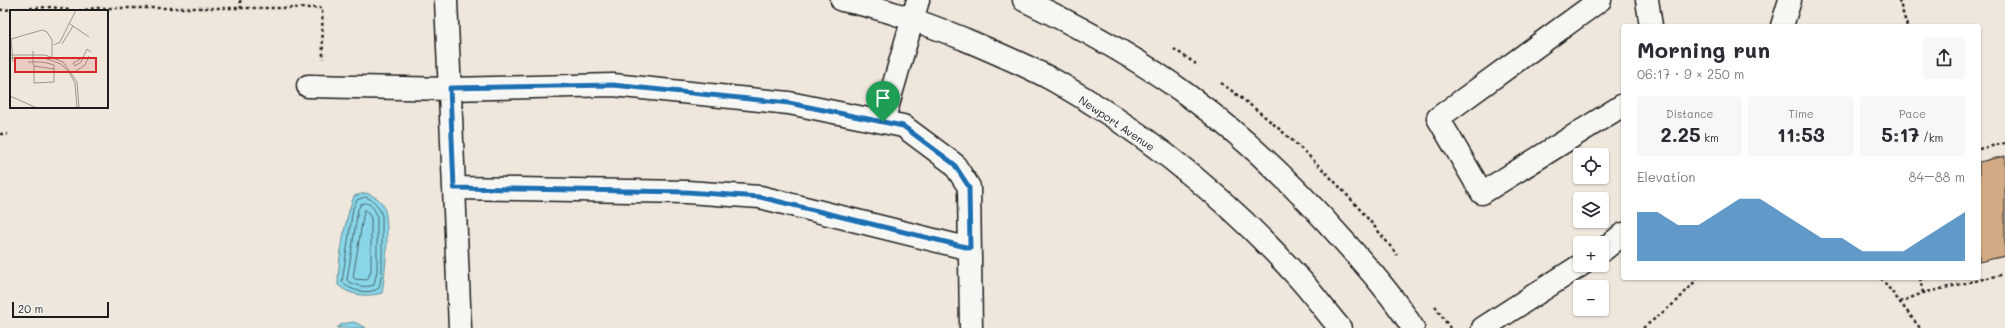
<!DOCTYPE html>
<html lang="en">
<head>
<meta charset="utf-8">
<style>
	body { margin:0; font-family:Mali,sans-serif; background:#f7f7f7; color:#2b2b33; height:100vh; display:flex; flex-direction:column; font-size:15px; white-space:nowrap }
	* { box-sizing:border-box; margin:0 }
	p { font-size:13px; color:#7c7c81 }
	.icon { flex:none; width:22px; height:22px; fill:none; stroke:currentColor; stroke-width:2; stroke-linecap:round; stroke-linejoin:round }
	.map { position:relative; flex:1; overflow:hidden }
	.details { position:absolute; left:1621px; top:24px; width:360px; height:256px; display:flex; flex-direction:column; background:#fff; border-radius:4px; box-shadow:0 1px 3px #0004 }
	.details>* { flex:none }
	.buttons { position:absolute; left:1573px; top:148px; display:grid; gap:8px }
	.buttons a { display:grid; place-items:center; width:36px; height:36px; border-radius:4px; background:#fff; box-shadow:0 1px 3px #0004; font-size:20px }
	.scale { position:absolute; left:12px; bottom:10px; width:97px; box-sizing:border-box; padding-left:4px; border:2px solid #1c1c1c; border-top:0; font-size:11px; line-height:14px; white-space:nowrap; color:#1c1c1c; -webkit-text-stroke:3px #f6f6f2; paint-order:stroke }
	.pin { position:absolute; display:grid; place-items:center; width:34px; height:34px; color:#fff; margin:-41px -17px; border-radius:50% 50% 50% 0; rotate:-45deg; box-shadow:0 0 4px #0007 }
	.pin .icon { rotate:45deg }
	.round { display:grid; place-items:center; flex:none; width:42px; height:42px; border-radius:4px; background:#f7f7f7 }
	.headline { display:flex; align-items:center; justify-content:space-between; height:68px; padding:0 16px }
	h1 { font-size:22px; font-weight:800; line-height:30px }
	.stats { display:grid; grid-template-columns:repeat(3,1fr); gap:6px; height:68px; padding:4px 16px }
	.stats div { display:grid; align-content:center; border-radius:4px; background:#f7f7f7; text-align:center }
	.stats b { font-size:20px; font-weight:800 }
	.stats small { font-size:11px; font-weight:400 }
	.stats p { font-size:11px }
	.chart { height:112px; padding:8px 16px }
	.chart p { display:flex; justify-content:space-between }
	.chart svg { width:100%; height:72px; margin-top:4px; fill:#1f6fb2; opacity:.7 }
	.map>svg:first-child { display:block }
	.water { fill:#89d6e8; stroke:#5d8c96 }
	.lines { fill:none; stroke-linecap:round; stroke-linejoin:round }
	.shore { stroke:#48666e; stroke-width:1 }
	.building { fill:#d2ab84; stroke:#1c1c1c }
	.minor-casing { stroke:#1c1c1c; stroke-width:25 }
	.path { stroke:#1c1c1c; stroke-width:2.5; stroke-dasharray:3 3; stroke-linecap:butt }
	.minor { stroke:#f6f6f2; stroke-width:22 }
	.route-casing { stroke:#fff; stroke-width:8 }
	.route { stroke:#1f6fb2; stroke-width:5 }
	.labels { text-anchor:middle; dominant-baseline:central; stroke-width:3; stroke-linejoin:round; paint-order:stroke }
	.street-label { font-size:11px; fill:#1c1c1c; stroke:#f6f6f2 }
	.inset-road { fill:none; stroke:#9b968f; stroke-width:1 }
	.view { fill:#d62828; fill-opacity:0.15; stroke:#d62828; stroke-width:2 }
	.inset-edge { fill:none; stroke:#1c1c1c; stroke-width:2 }
</style>
</head>
<body>
<div class="map">
<svg width="2005" height="328" viewBox="0 0 2005 328">
	<rect width="100%" height="100%" fill="#efe7dc"/>
	<filter id="ink" filterUnits="userSpaceOnUse"><feTurbulence type="fractalNoise" baseFrequency=".025" numOctaves="2"/><feDisplacementMap in="SourceGraphic" scale="8" xChannelSelector="R" yChannelSelector="G"/><feConvolveMatrix kernelMatrix="1 2 1 2 8 2 1 2 1" color-interpolation-filters="sRGB"/></filter>
	<g filter="url(#ink)">
		<path class="water" d="M366,193C373,196 379,198 383,205C391,220 385,275 382,293C366,297 351,296 338,285C338,261 345,218 354,196Z
			M354,322L366,328H337L342,324Z"/>
		<g class="lines">
			<path class="shore" d="M366,197C376,201 379,207 382,216V272L379,288C370,295 349,291 342,282L353,208L357,200Z
				M366,203C373,205 375,210 377,217V271L374,285C367,288 352,286 347,280L358,209L361,204Z
				M366,210L371,218V271L367,280L355,279L353,277L364,211Z"/>
		</g>
		<path class="building" d="M2005,156V256L1979,262V162Z"/>
		<g class="lines">
			<defs>
				<path id="minor" d="M446,0L460,328
					M842,0C884,8 924,23 964,39C994,52 1026,65 1055,81C1145,132 1228,200 1297,276C1312,292 1325,311 1340,328
					M1024,0C1080,27 1136,57 1186,94C1244,136 1296,187 1343,240C1368,268 1393,296 1413,328
					M1600,0L1438,118L1482,193L1623,105
					M1647,0L1651,26
					M1782,26L1790,0
					M308,86L450,89L613,85L789,103L903,126L954,164L969,187L971,328
					M883,122L918,0
					M454,188L687,192L760,197L970,249
					M1602,251L1623,234
					M1483,328L1581,265"/>
			</defs>
			<use href="#minor" class="minor-casing"/>
			<path class="path" d="M240,0L241,8
				M1899,0L1907,26
				M0,10L51,7L74,11
				M79,11L95,8H322L323,59
				M1174,49L1196,64
				M1221,83C1288,131 1347,189 1397,255
				M0,134H8
				M1979,149L2005,143
				M1881,278L1920,328
				M1920,278L1923,293
				M1900,302L1923,293L2005,274
				M1435,306L1450,328
				M1643,328L1677,301L1698,278"/>
			<use href="#minor" class="minor"/>
		</g>
	</g>
	<g class="lines" filter="url(#ink)">
		<defs>
			<path id="route" d="M613,85L789,103L903,126L954,164L969,187L970,248L760,197L687,192L454,188L450,88Z"/>
		</defs>
		<use href="#route" class="route-casing"/>
		<use href="#route" class="route"/>
	</g>
	<g class="labels">
		<g class="street-label">
			<text transform="translate(1117 123) rotate(34)">Newport Avenue</text>
		</g>
	</g>
	<g transform="translate(10 10)">
		<rect width="98" height="98" fill="#efe7dc"/>
		<path class="inset-road" d="M60,14L79,27M52,34L63,16M44,35L50,32L66,0M0,45H35L53,52L67,72L69,98M0,48H34L51,54L59,62L65,73L67,98M72,48L63,53L65,56L71,52L77,39L81,42M3,52L1,29L32,20L37,22L42,30V48M18,52H30L37,53L44,55V72L24,73V56L23,52V41M24,56L44,59M63,63L75,55L79,46M0,86L27,98"/>
		<path class="view" d="M5,48H86V62H5Z"/>
		<rect width="98" height="98" class="inset-edge"/>
	</g>
</svg>
<div class="buttons">
<a><svg class="icon" aria-label="locate" viewBox="0 0 24 24"><circle cx="12" cy="12" r="6"/><path d="M12 2v4M12 18v4M2 12h4M18 12h4"/></svg></a>
<a><svg class="icon" aria-label="layers" viewBox="0 0 24 24"><path d="M12 4l9 5-9 5-9-5zM3 14l9 5 9-5"/></svg></a>
<a>+</a>
<a>−</a>
</div>
<div class="scale">20 m</div>
<div class="pin" style="left:883px;top:122px;background:#1e9e55"><svg class="icon" aria-label="arrive" viewBox="0 0 24 24"><path d="M6 21V4h12l-3 4 3 4H6"/></svg></div>
<section class="details">
<div class="headline"><div><h1>Morning run</h1><p>06:17 · 9 × 250 m</p></div><a class="round"><svg class="icon" aria-label="share" viewBox="0 0 24 24"><path d="M12 15V3M7 8l5-5 5 5M5 13v7h14v-7"/></svg></a></div>
<div class="stats">
<div><p>Distance</p><b>2.25<small> km</small></b></div>
<div><p>Time</p><b>11:53</b></div>
<div><p>Pace</p><b>5:17<small> /km</small></b></div>
</div>
<div class="chart"><p><span>Elevation</span>84–88 m</p>
<svg viewBox="0 0 160 44" preserveAspectRatio="none"><path d="M0 44V14L10 14L20 22L30 22L40 14L50 6L60 6L70 14L80 22L90 30L100 30L110 38L120 38L130 38L140 30L150 22L160 14V44z"/></svg>
</div>
</section>
</div>
</body>
</html>
